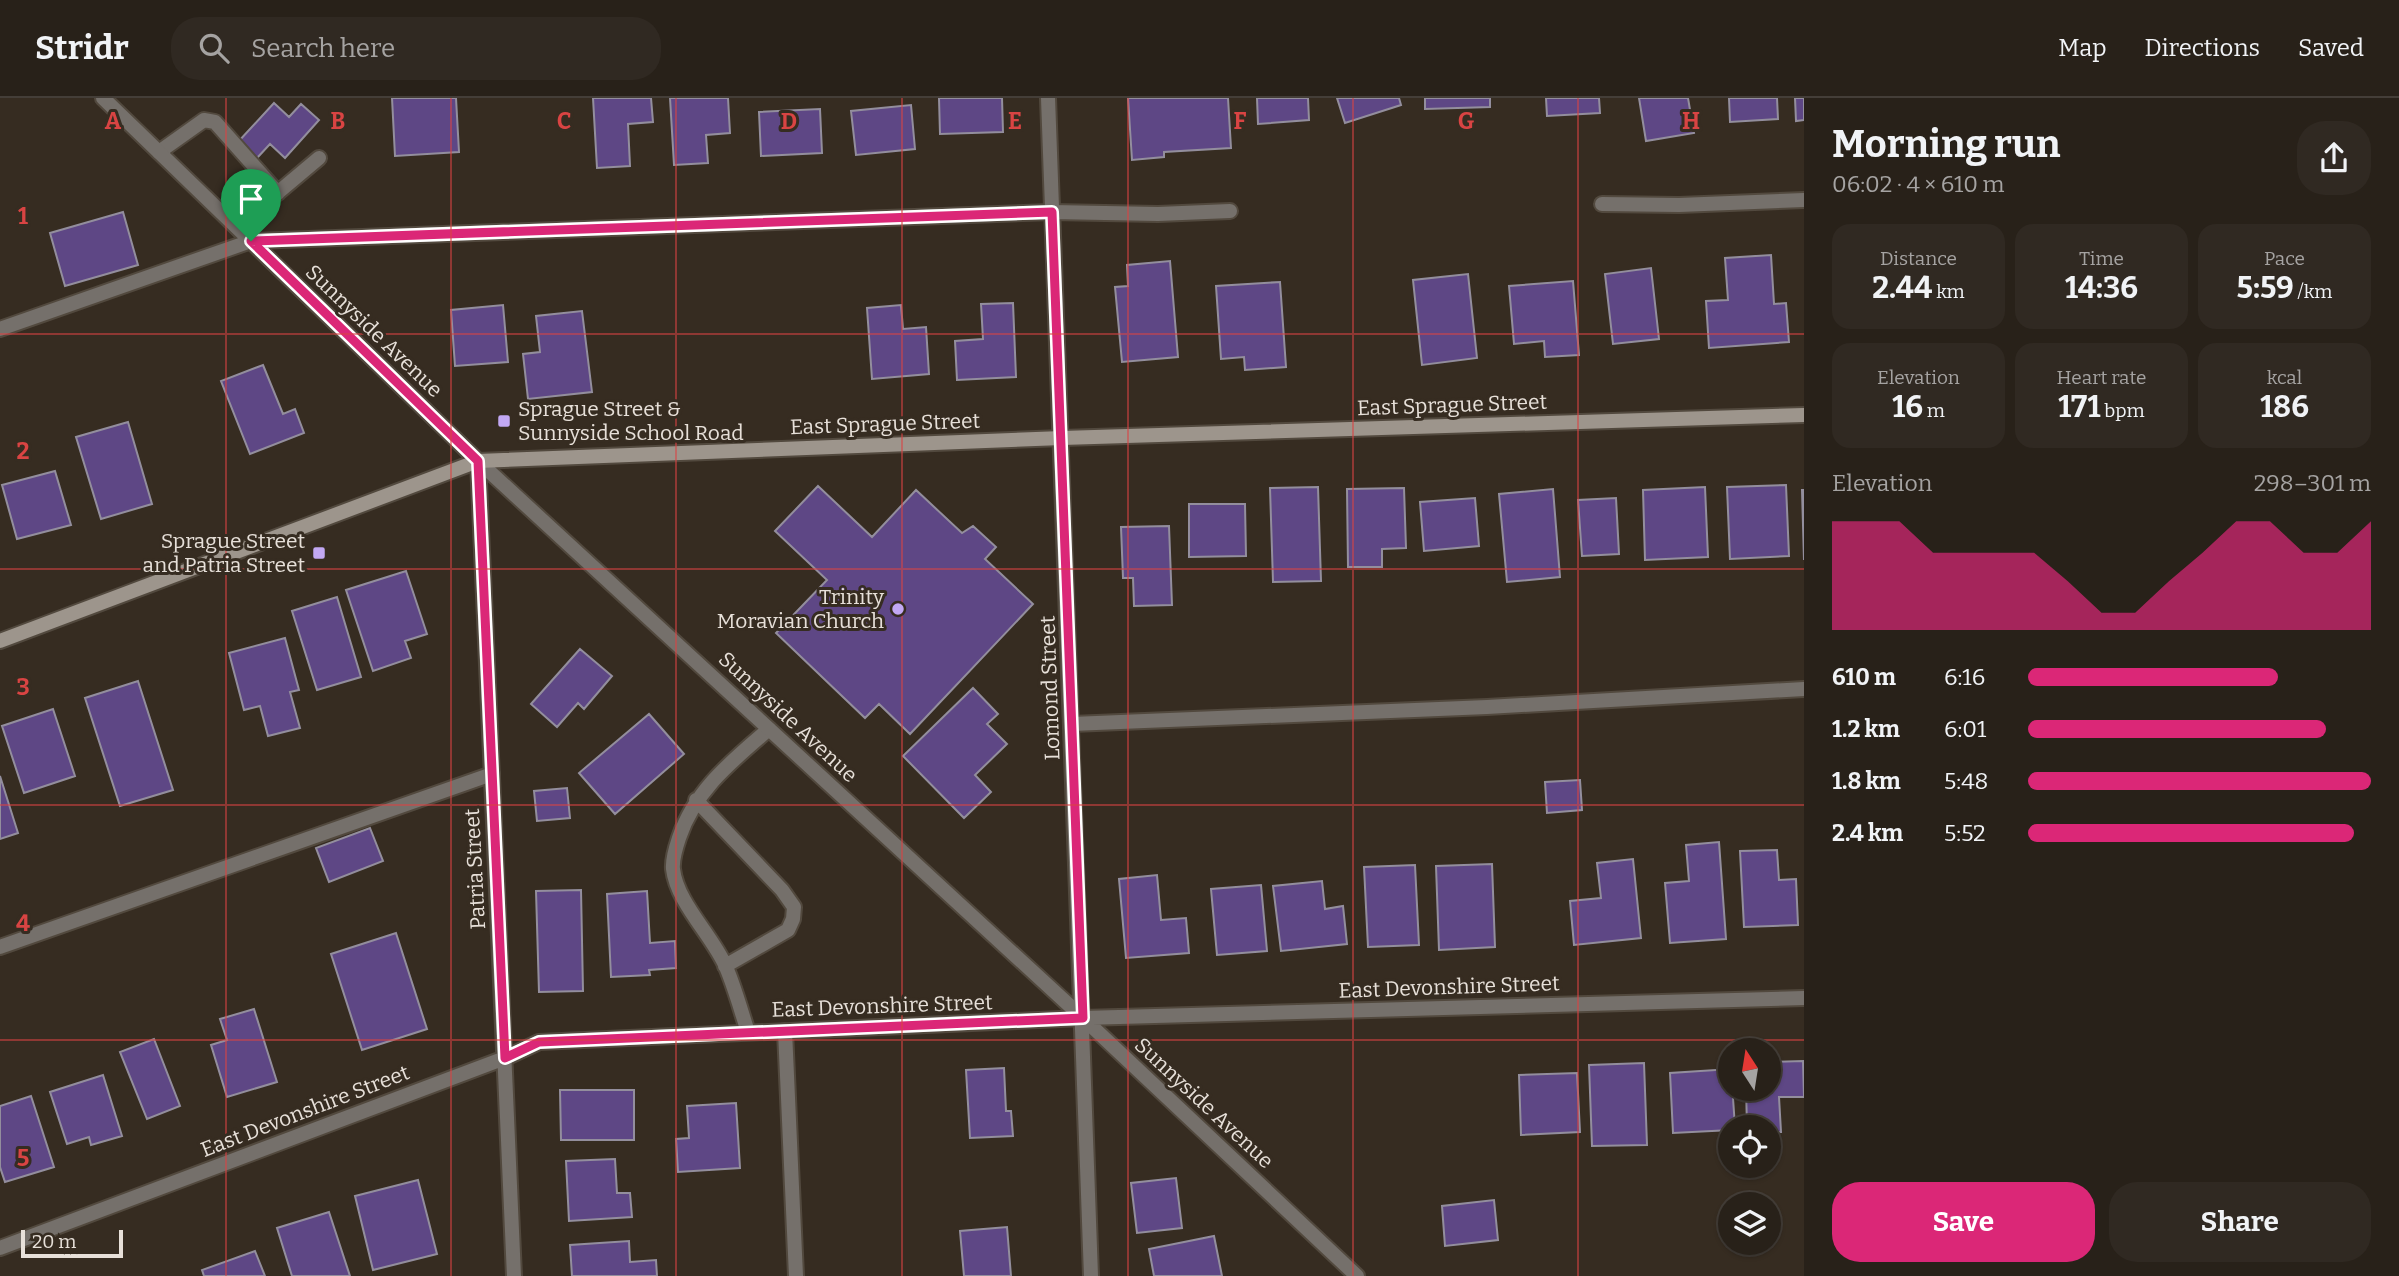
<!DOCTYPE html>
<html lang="en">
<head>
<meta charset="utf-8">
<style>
	body { margin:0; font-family:Bitter,serif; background:#302922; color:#f1f3f6; height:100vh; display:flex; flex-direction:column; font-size:26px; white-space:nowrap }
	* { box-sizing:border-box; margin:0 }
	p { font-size:23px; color:#a5a3a2 }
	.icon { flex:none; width:38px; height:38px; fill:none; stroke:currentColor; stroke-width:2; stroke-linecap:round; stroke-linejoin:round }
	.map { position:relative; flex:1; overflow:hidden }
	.panel { display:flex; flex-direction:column; background:#282119; width:595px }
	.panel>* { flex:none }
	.needle { width:46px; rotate:348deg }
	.buttons { position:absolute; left:1718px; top:940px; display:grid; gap:14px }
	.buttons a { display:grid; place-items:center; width:63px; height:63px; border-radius:50%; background:#282119; box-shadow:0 2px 5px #0004,0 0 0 2px #443e38; font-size:35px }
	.scale { position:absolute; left:21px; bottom:18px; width:102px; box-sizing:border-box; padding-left:7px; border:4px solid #e7e0d9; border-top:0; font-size:19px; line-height:24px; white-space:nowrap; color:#e7e0d9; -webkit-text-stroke:5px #362c21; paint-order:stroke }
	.pin { position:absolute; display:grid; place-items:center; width:60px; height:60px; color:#fff; margin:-72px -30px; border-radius:50% 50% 50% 0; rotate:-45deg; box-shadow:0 0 7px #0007 }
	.pin .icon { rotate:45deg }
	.round { display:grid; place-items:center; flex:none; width:74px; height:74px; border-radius:28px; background:#302922 }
	.summary { display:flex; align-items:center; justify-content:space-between; height:119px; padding:0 28px }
	h1 { font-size:38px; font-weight:700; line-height:52px }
	.stats { display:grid; grid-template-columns:repeat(3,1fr); gap:10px; height:119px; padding:7px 28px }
	.stats div { display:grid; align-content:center; border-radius:18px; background:#302922; text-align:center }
	.stats b { font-size:30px; font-weight:700 }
	.stats small { font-size:19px; font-weight:400 }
	.stats p { font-size:19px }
	.chart { height:196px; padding:14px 28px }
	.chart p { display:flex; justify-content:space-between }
	.chart svg { width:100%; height:126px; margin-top:7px; fill:#db2777; opacity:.7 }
	.button { display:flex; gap:14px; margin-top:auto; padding:14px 28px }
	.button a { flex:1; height:80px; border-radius:28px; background:#db2777; color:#fff; font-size:28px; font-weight:700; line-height:80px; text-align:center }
	.button a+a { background:#302922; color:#f1f3f6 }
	ul { padding:0 28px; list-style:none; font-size:23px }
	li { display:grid; grid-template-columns:112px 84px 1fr; align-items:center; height:52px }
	li i { height:18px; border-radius:9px; background:#db2777 }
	header { display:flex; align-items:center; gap:42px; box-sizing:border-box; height:98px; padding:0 35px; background:#282119; border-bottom:2px solid #443e38 }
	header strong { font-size:33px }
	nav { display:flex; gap:38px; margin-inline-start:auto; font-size:24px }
	.search { width:490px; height:63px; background:#302922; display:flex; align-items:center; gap:18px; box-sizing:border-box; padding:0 24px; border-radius:28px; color:#a5a3a2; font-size:26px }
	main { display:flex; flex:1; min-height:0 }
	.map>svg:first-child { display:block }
	.building { fill:#5e4785; stroke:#938e9d; stroke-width:2 }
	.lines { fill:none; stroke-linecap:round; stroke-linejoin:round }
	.lane-casing { stroke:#52493e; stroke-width:18 }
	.street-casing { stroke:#52493e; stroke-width:18 }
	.secondary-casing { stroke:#52493e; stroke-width:18 }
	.lane { stroke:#75706b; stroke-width:14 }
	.street { stroke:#75706b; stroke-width:14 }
	.secondary { stroke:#9d958c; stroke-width:14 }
	.route-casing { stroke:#fff; stroke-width:14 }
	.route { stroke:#db2777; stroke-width:9 }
	.grid { fill:none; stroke:#d94443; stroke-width:2; stroke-opacity:0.55 }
	.poi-dot { fill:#c2a8f3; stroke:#362c21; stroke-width:2.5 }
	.labels { text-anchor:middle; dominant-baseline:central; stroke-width:6; stroke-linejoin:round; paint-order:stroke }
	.street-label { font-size:21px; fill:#e7e0d9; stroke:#362c21 }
	.poi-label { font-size:21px; fill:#e7e0d9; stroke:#362c21; text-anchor:end }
	.grid-label { font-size:23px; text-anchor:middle; font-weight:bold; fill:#d94443; stroke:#362c21; stroke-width:6; stroke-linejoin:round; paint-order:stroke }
</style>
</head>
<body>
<header>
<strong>Stridr</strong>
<div class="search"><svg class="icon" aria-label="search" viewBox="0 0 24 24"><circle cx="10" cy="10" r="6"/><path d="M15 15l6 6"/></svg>Search here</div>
<nav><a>Map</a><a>Directions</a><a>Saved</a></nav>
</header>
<main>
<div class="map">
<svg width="1804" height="1178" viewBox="0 0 1804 1178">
	<rect width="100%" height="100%" fill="#362c21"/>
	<path class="building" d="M392,0H456L459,54L395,58Z
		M593,0H651L653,24L628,26L630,68L597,70Z
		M670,0H728L730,35L706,37L708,65L674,67Z
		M939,0H1002L1003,34L940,36Z
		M1128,0H1228L1231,50L1164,54V59L1132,62Z
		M1257,0H1308L1309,22L1258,26Z
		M1337,0H1399L1401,7L1345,25Z
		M1425,0H1490V9L1425,11Z
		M1546,0H1599L1600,15L1547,18Z
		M1639,0H1688L1694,35L1646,43Z
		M1729,0H1777L1778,21L1730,24Z
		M1795,0H1804V22L1796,23Z
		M274,5L289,19L301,6L319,22L285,60L270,46L257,60L238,44Z
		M911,7L915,51L856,57L851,13Z
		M820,11L822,55L761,58L759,14Z
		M123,114L138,167L65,188L50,135Z
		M1771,157L1774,206L1786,205L1789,244L1709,250L1706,203L1728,202L1725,160Z
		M1170,163L1178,259L1122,264L1115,189L1128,188L1127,167Z
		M1651,170L1659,241L1613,246L1605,176Z
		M1468,176L1477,260L1422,267L1413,182Z
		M1573,183L1579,257L1545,259L1544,243L1514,246L1509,188Z
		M1280,184L1286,269L1245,272L1244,259L1221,261L1216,188Z
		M1013,205L1016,279L957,282L955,243L983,241L981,206Z
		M503,207L508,264L455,268L451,212Z
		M901,207L903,231L926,229L929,276L872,281L867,210Z
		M582,213L592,294L528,301L523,256L540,254L536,218Z
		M263,267L283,316L295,311L304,335L250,356L221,283Z
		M128,324L152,406L101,421L76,339Z
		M55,373L71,427L17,441L2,387Z
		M1786,387L1789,458L1730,461L1727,389Z
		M818,388L872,439L916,392L962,435L973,428L996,449L985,461L1033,506L910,636L879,606L865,620L776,535L827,482L775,433Z
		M1318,389L1321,483L1273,484L1270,390Z
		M1705,389L1708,459L1645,462L1643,392Z
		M1404,390L1406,450L1382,451V469H1348L1347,391Z
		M1553,391L1560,479L1507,484L1499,396Z
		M1802,392H1804V462Z
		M1475,400L1479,448L1424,453L1420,404Z
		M1616,400L1619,456L1582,458L1578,402Z
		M1189,406H1245L1246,458L1189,459Z
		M1169,428L1172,507L1134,508L1133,480H1123L1121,429Z
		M406,473L427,536L405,543L411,560L373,573L346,492Z
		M337,499L361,579L317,592L292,513Z
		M285,540L299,592L290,594L300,630L268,638L260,608L244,612L229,555Z
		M580,551L612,578L584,611L578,605L557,629L531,606Z
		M138,583L173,692L120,708L85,600Z
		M973,590L998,616L987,626L1007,646L975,677L991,694L964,720L903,658Z
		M53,611L75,678L24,695L2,628Z
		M649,616L684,656L615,716L579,675Z
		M0,678L18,735L0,741Z
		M1580,682L1582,712L1547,715L1545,684Z
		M567,690L570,720L537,723L534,693Z
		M370,730L383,763L329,784L316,750Z
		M1719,744L1726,841L1670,845L1665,785L1689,783L1686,747Z
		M1777,752L1779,782L1796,781L1798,827L1744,829L1740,753Z
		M1633,761L1641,840L1574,847L1570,803L1601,800L1597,765Z
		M1492,766L1495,849L1439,852L1436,768Z
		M1415,767L1419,847L1368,849L1364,769Z
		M1157,777L1161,822L1186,820L1189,855L1126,860L1119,781Z
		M1322,783L1325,811L1343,808L1347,846L1281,853L1273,788Z
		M1261,787L1267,853L1217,857L1211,791Z
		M581,792L583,893L539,894L536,793Z
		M647,793L650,845L675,843L676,870L649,872L650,877L611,879L607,796Z
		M396,835L427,931L362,952L331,856Z
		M254,911L277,984L227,999L211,947L227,942L220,921Z
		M154,941L180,1008L147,1021L120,954Z
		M1803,963L1804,999H1779L1781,1034H1769V1029H1747L1746,990H1769V964Z
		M1644,965L1647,1047L1592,1048L1589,967Z
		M1004,970L1006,1013H1011L1013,1038L970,1040L966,972Z
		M1731,971L1735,1029H1731V1032L1673,1035L1670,975Z
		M1577,975L1580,1034L1521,1037L1519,977Z
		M103,977L122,1038L91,1047L89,1039L67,1046L50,994Z
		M560,992H634V1042H561Z
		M31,998L54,1069L5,1084L0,1069V1008Z
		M736,1005L740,1070L678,1074L676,1041L689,1040L687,1008Z
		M615,1061L617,1095H630L632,1119L569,1123L566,1063Z
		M1176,1080L1182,1130L1137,1135L1131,1085Z
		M418,1082L437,1156L373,1172L355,1098Z
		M1494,1102L1498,1142L1445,1148L1442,1108Z
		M329,1114L350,1178H292L277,1130Z
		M1007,1129L1011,1178H964L960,1133Z
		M1214,1138L1222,1178H1154L1149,1151Z
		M629,1143L630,1164L656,1162L657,1178H572L570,1147Z
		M255,1153L265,1178H204L202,1172Z"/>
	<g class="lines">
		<defs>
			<path id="lane" d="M159,54L204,22L215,24L278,95
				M1602,106L1679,107L1804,102
				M237,129L319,60
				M0,231L251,143L1052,114L1158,116L1230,113
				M1072,626L1487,609L1804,591
				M696,702L782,792L794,809L793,821L788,832L725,868
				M0,849L492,676
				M785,933L796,1178
				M748,934C741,913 735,890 726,869C712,837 677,805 673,771C672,761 676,749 679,740C695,692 732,663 769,631"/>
			<path id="street" d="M103,0L478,363L1083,920L1357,1178
				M1048,0L1091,1178
				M478,363L514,1178
				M0,1150L505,960L539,944L1083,920L1804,900"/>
			<path id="secondary" d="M0,543L478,363L1062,340L1804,317"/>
		</defs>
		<use href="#lane" class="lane-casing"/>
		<use href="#street" class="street-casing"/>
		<use href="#secondary" class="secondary-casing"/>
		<use href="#lane" class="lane"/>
		<use href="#street" class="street"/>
		<use href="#secondary" class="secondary"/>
	</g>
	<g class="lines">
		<defs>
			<path id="route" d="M1052,114L1083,920L539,944L505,960L478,363L251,143Z"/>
		</defs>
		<use href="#route" class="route-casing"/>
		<use href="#route" class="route"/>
	</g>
	<path class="grid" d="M226,0V1178M451,0V1178M676,0V1178M902,0V1178M1128,0V1178M1353,0V1178M1578,0V1178M0,236H1804M0,471H1804M0,707H1804M0,942H1804"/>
	<g class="poi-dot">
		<rect x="497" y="316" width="14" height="14" rx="3.5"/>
		<rect x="312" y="448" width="14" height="14" rx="3.5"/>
		<circle cx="898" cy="511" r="7"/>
	</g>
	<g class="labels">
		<g class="street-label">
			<text transform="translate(374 233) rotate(44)">Sunnyside Avenue</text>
			<text transform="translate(1452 307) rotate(-2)">East Sprague Street</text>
			<text transform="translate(885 326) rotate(-2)">East Sprague Street</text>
			<text transform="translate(1050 590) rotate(-92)">Lomond Street</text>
			<text transform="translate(788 619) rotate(43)">Sunnyside Avenue</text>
			<text transform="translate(475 771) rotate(-93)">Patria Street</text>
			<text transform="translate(1449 889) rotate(-2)">East Devonshire Street</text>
			<text transform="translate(882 908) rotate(-2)">East Devonshire Street</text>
			<text transform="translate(1204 1005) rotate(43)">Sunnyside Avenue</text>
			<text transform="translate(305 1013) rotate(-21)">East Devonshire Street</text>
		</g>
		<g class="poi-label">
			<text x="518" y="311" text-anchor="start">Sprague Street &amp;<tspan x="518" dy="24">Sunnyside School Road</tspan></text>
			<text x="305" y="443">Sprague Street<tspan x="305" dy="24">and Patria Street</tspan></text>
			<text x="884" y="499">Trinity<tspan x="884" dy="24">Moravian Church</tspan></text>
		</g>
	</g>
	<g class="grid-label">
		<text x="113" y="31">A</text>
		<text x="338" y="31">B</text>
		<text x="564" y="31">C</text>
		<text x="789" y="31">D</text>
		<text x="1015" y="31">E</text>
		<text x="1240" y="31">F</text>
		<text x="1466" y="31">G</text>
		<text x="1691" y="31">H</text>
		<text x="23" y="126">1</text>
		<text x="23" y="361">2</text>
		<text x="23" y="597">3</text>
		<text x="23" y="833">4</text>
		<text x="23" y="1068">5</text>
	</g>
</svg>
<div class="buttons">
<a><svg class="needle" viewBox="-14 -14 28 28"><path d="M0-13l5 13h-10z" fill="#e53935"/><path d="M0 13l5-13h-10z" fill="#a5a3a2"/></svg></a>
<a><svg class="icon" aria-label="locate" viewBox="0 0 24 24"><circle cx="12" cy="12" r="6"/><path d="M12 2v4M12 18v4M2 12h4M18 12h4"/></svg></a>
<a><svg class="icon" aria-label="layers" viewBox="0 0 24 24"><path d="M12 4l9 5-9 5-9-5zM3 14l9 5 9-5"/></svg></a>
</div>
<div class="scale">20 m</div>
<div class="pin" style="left:251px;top:143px;background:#1e9e55"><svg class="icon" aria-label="arrive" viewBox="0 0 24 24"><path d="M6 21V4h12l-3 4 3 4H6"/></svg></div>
</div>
<section class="panel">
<div class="summary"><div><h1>Morning run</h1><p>06:02 · 4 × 610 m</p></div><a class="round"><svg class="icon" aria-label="share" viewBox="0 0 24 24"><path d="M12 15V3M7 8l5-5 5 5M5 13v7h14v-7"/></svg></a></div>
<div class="stats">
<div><p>Distance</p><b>2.44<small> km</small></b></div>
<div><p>Time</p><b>14:36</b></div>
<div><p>Pace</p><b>5:59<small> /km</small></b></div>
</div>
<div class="stats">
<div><p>Elevation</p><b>16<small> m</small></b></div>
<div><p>Heart rate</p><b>171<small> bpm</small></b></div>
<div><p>kcal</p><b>186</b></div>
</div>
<div class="chart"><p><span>Elevation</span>298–301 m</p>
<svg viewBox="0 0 160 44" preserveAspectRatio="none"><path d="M0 44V6L10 6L20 6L30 17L40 17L50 17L60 17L70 27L80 38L90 38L100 27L110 17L120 6L130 6L140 17L150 17L160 6V44z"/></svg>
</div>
<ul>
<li><b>610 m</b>6:16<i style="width:73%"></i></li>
<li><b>1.2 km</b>6:01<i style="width:87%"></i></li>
<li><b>1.8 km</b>5:48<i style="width:100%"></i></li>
<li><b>2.4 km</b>5:52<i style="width:95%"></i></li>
</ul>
<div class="button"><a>Save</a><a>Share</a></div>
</section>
</main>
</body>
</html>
